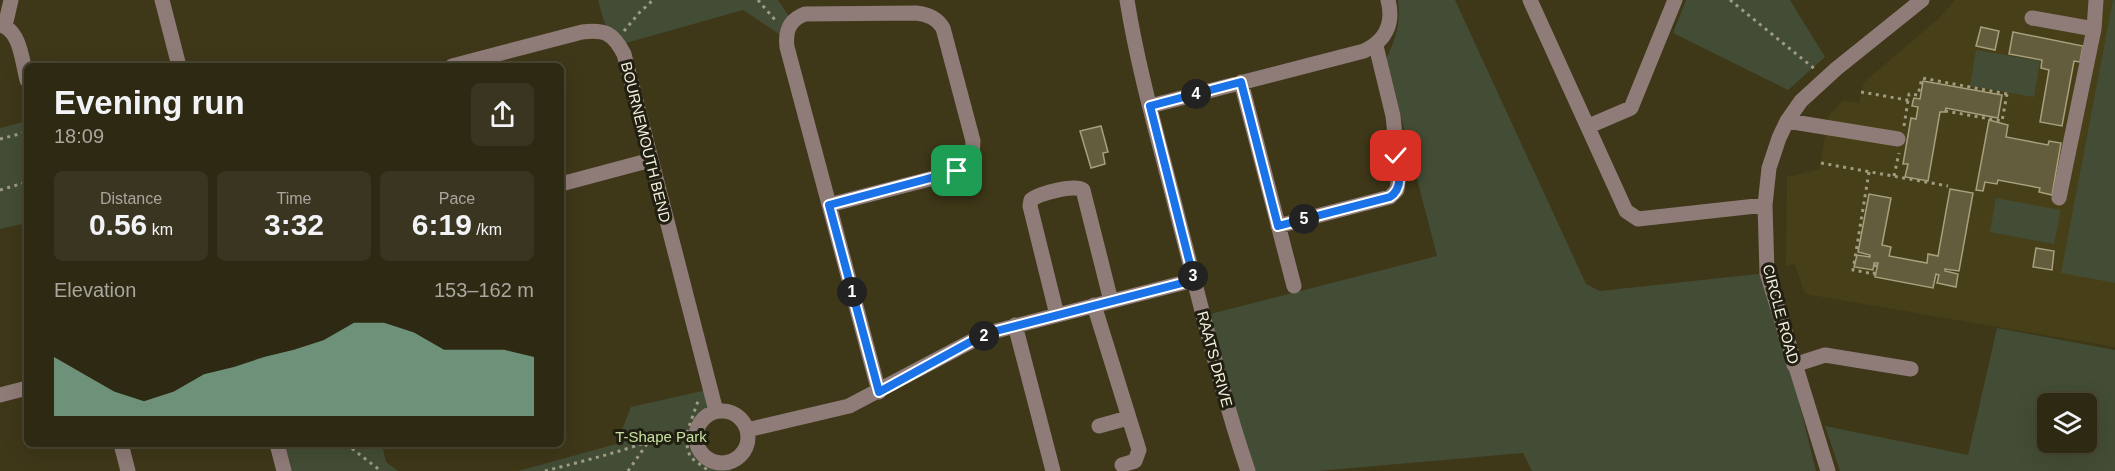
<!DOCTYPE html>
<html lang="en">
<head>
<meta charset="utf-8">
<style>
	body { margin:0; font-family:Helvetica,sans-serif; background:#3a3520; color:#f1f3f6; height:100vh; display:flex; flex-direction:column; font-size:22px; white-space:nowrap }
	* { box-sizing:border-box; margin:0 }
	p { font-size:20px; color:#a7a69f }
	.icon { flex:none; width:33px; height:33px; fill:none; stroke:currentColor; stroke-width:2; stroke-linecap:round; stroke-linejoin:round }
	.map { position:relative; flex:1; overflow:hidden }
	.details { position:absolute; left:24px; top:63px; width:540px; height:384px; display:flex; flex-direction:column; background:#2e2912; border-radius:9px; box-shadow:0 6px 24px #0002,0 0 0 2px #494532 }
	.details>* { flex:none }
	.fabs { position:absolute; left:2037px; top:393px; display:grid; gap:12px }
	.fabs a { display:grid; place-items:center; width:60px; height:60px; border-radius:9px; background:#2e2912; box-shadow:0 6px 24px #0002,0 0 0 2px #494532; font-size:30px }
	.pin { position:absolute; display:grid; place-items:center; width:51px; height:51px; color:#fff; margin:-26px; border-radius:12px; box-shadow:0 3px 9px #0006 }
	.km { position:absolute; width:30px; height:30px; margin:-15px; border-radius:50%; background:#222; color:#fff; font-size:16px; line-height:30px; text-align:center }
	.round { display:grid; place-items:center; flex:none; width:63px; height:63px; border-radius:9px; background:#3a3520 }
	.head { display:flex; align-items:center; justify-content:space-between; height:102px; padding:0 30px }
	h1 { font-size:33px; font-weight:600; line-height:45px }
	.stats { display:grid; grid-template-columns:repeat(3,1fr); gap:9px; height:102px; padding:6px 30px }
	.stats div { display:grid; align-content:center; border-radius:9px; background:#3a3520; text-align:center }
	.stats b { font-size:30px; font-weight:600 }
	.stats small { font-size:16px; font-weight:400 }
	.stats p { font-size:16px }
	.chart { height:168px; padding:12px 30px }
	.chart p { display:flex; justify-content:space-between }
	.chart svg { width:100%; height:108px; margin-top:6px; fill:#8abfa5; opacity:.7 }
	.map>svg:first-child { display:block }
	.built { fill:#473f17 }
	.green { fill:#434d35; fill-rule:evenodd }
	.building { fill:#635d3d; stroke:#a7a07e; stroke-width:1.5 }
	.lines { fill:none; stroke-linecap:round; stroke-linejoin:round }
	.path { stroke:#a09b83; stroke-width:3; stroke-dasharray:3 4.5; stroke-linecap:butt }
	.minor { stroke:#8f7b78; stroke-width:15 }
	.route-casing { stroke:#fff; stroke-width:12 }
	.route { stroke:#1a73e8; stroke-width:8 }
	.labels { text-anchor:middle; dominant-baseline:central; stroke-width:6; stroke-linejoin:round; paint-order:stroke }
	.street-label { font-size:15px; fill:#f5f1df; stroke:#211f11 }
	.park-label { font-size:15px; fill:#c8e1a2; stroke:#211f11 }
</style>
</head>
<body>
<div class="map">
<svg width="2115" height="471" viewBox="0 0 2115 471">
	<rect width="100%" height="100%" fill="#3e3718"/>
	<path class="built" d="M1955,0H2115V347L1805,294L1795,265L1786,266L1787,177L1819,169L1829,115L1843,100L1859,103L1864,82L1939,18Z"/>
	<path class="green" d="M598,0H778L792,21L785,38L743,10L619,45L607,32Z
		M1398,0H1455L1586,284L1600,291L1767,273L1816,471H1532L1523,453L1318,471H1247L1206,315L1437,256L1386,59C1396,39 1401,22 1398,0Z
		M1686,0H1790L1825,57L1788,90L1673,33Z
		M2113,0H2115V283L2061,273Z
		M1976,50L2040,61L2034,97L1970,86Z
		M27,121V223L0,229V128Z
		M1996,198L2061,210L2054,244L1990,232Z
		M1997,328L2115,350V471H1840L1825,426L1968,455ZM2048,404H2086V442H2048Z
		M711,389L716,411C682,428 694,466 729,462L732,471H518L616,444L631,407Z
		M277,444H382L386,462L398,471H284Z"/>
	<path class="building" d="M1981,27L1999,31L1995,50L1976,46Z
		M2013,32L2083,46L2080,62L2074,61L2062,126L2040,122L2049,70L2041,68L2042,60L2009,54Z
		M1923,81L2002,95L1998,118L1946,108L1945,112H1940L1928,181L1905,177L1908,164H1903L1911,118L1916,119L1918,107L1912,106L1913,101L1914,98L1920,99Z
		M1989,120L2008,125L2006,137L2048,145L2049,141L2061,143L2052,195L2039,192L2040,188L1998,180L1997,184L1985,182L1983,191L1976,190Z
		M1101,126L1108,152L1103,153L1105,164L1091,168L1080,131Z
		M1950,189L1973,193L1959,271L1945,269V271L1958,274L1956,287L1937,283L1939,275L1936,274L1933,288L1875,277L1878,263H1874L1873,270L1854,267L1857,255L1870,257V255L1858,252L1869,194L1891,198L1882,245L1891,247L1889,256L1927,263L1928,254L1938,256Z
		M2036,248L2054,251L2052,270L2033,267Z"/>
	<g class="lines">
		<path class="path" d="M758,0L776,21
			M1730,0L1816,70
			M624,31L639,13L653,0
			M1861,92L1913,101
			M1945,111L2002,121L2007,94
			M1904,126L1909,94L1918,95L1922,78L2007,94
			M0,139L27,132
			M1821,163L1948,186
			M1869,172L1853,270L1874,274L1876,263
			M1894,176L1899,153
			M0,190L27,182
			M685,438L690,457L709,471
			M346,444L381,471
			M545,471C572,464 600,457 626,449C648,442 661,436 685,438L698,401
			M628,471L649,441"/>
		<path class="minor" d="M162,0L179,66
			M1127,0C1139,75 1161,148 1179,221C1201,305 1220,389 1248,471
			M1530,0L1626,211L1638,219L1765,205
			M2032,18L2094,29
			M0,25C21,30 22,62 27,80
			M5,26L11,0
			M452,66L582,32C605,29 613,33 624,54L716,411
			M1241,82L1294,286
			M1150,106L1364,51C1386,41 1394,23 1388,0
			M1787,121L1898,139
			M1589,126L1631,108L1675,0
			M561,184L651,160
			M2059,198L2094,29L2096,0
			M829,205L949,174L962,168L972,158L973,141L943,28C937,18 928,14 916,13L805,14C789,20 785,31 787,47L879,392
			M1278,226L1390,197L1397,190L1399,174L1393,116L1376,46
			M1094,305L1139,450L1135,461L1122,465
			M1057,315L1030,206L1031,200C1040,193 1075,184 1083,190L1111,301
			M1015,325L1053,471
			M1794,365L1825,355L1911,369
			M0,395L27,388
			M696 437a26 26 0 1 1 52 0a26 26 0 1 1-52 0Z
			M1099,426L1128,418
			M747,430L849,406L970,342L996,331L1194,280
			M121,444L128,471
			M277,444L284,471
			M1828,471L1767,273L1765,205L1769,168L1779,138L1787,121L1801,101L1836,69L1922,0"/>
	</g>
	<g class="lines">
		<defs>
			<path id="route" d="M957,171L829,205L879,392L970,342L996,331L1194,280L1150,106L1241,82L1278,226L1390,197C1404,188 1399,170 1396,156"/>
		</defs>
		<use href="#route" class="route-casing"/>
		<use href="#route" class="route"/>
	</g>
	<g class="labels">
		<g class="street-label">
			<text transform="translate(646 142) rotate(76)">BOURNEMOUTH BEND</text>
			<text transform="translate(1781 314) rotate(75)">CIRCLE ROAD</text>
			<text transform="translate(1215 359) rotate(75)">RAATS DRIVE</text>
		</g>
		<g class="park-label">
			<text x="661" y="436">T-Shape Park</text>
		</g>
	</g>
</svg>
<div class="fabs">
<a><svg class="icon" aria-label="layers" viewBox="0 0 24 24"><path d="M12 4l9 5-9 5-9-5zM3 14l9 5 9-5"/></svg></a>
</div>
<div class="pin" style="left:957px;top:171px;background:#1e9e55"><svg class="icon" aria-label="arrive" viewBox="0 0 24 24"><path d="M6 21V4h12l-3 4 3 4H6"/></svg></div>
<div class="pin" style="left:1396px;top:156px;background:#d93025"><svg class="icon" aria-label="check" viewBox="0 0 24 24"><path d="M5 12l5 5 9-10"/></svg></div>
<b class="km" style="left:852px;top:292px">1</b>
<b class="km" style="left:984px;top:336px">2</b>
<b class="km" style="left:1193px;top:276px">3</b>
<b class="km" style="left:1196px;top:94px">4</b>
<b class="km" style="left:1304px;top:219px">5</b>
<section class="details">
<div class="head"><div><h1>Evening run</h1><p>18:09</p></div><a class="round"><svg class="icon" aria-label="share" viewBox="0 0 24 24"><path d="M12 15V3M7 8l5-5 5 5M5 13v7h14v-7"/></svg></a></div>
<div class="stats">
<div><p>Distance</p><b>0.56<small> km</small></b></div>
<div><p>Time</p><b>3:32</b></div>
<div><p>Pace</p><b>6:19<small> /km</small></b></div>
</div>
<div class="chart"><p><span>Elevation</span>153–162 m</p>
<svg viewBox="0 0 160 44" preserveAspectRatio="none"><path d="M0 44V20L10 27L20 34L30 38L40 34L50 27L60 24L70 20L80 17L90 13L100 6L110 6L120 10L130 17L140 17L150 17L160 20V44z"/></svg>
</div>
</section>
</div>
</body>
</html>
